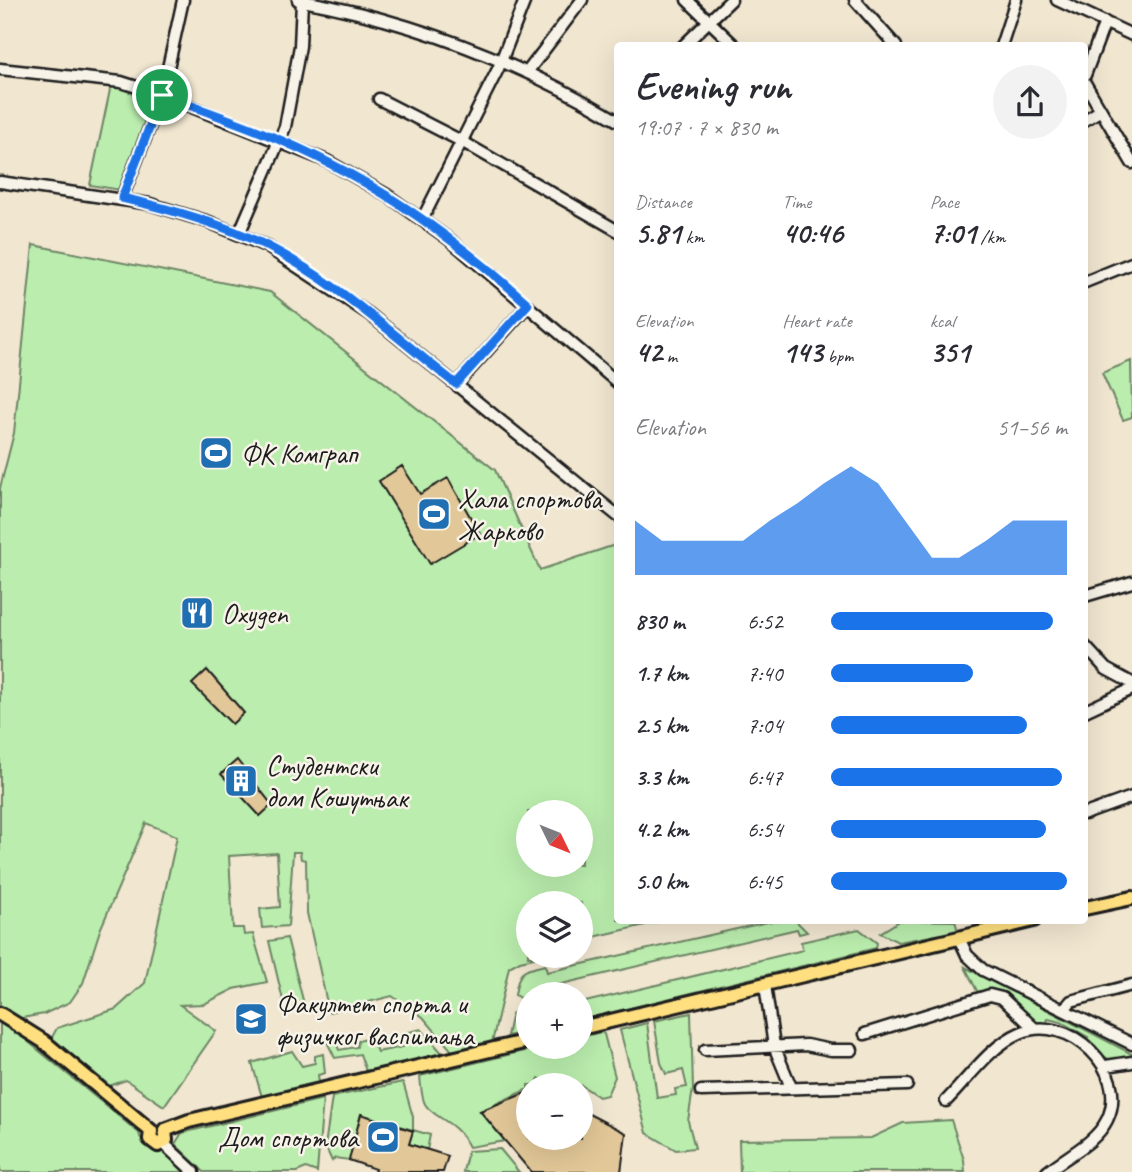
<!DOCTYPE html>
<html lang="en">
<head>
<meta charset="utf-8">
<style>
	body { margin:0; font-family:Caveat,sans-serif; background:#f2f2f3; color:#2b2b33; height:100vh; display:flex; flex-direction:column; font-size:26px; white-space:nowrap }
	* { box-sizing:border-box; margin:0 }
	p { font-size:23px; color:#7c7c81 }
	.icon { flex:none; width:38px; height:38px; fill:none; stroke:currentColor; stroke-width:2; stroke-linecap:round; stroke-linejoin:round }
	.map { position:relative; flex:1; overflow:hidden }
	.drawer { position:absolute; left:614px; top:42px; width:474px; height:882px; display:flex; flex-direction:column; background:#fff; border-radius:7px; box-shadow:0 7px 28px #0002 }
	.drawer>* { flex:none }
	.needle { width:46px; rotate:133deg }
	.fabs { position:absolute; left:516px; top:800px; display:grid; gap:14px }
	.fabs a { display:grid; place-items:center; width:77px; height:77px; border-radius:50%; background:#fff; box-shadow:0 7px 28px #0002; font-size:35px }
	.pin { position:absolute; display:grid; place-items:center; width:60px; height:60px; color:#fff; margin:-30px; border:4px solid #fff; border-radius:50%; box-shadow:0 2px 7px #0007 }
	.round { display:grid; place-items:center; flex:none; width:74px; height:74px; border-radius:37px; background:#f2f2f3 }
	.headline { display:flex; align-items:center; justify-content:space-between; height:119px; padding:0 21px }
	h1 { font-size:38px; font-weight:700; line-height:52px }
	.metrics { display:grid; grid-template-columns:repeat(3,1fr); gap:10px; height:119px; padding:7px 21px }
	.metrics div { display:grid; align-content:center }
	.metrics b { font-size:30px; font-weight:700 }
	.metrics small { font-size:19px; font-weight:400 }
	.metrics p { font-size:19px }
	.chart { height:196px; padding:14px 21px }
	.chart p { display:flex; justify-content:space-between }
	.chart svg { width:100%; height:126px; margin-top:7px; fill:#1a73e8; opacity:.7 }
	ul { padding:0 21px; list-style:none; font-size:23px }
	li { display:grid; grid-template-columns:112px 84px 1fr; align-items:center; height:52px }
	li i { height:18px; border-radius:9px; background:#1a73e8 }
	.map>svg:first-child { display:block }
	.green { fill:#bbeeae; stroke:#6c8565; stroke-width:2; fill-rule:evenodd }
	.building { fill:#e2c898; stroke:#1c1c1c; stroke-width:2 }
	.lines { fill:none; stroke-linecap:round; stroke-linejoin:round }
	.minor-casing { stroke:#1c1c1c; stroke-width:15 }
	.major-casing { stroke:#1c1c1c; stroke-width:18 }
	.minor { stroke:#f7f3e8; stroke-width:10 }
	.major { stroke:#ffdf80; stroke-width:12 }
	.route-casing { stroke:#fff; stroke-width:14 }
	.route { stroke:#1a73e8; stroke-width:9 }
	.labels { text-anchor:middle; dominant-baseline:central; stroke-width:5; stroke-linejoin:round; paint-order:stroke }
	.poi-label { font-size:28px; fill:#1c1c1c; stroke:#f7f3e8; text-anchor:start }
</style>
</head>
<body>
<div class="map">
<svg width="1132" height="1172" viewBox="0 0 1132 1172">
	<rect width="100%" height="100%" fill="#f1e6d0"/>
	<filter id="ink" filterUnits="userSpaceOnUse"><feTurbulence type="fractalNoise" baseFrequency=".0143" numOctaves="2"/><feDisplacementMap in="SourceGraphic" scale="14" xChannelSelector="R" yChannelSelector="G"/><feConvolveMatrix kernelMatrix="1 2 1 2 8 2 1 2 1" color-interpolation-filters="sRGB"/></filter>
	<g filter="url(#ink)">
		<path class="green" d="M111,85L154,99L121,190L90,185Z
			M33,245L270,292L495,470L540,570L618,544V920L662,921L581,940V903H528V956H543L520,961L509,967L492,1043L452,1051L423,1017L392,996L329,1012L307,913L306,860L301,859L300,852H293L288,926L262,928L260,909L280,907L277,853L229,856L233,928H243L244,935L253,934L267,982L234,989L204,1004L180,1005L216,1031L164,1106L126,1080L106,1087L51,1039L57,1028L116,1009L145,983L177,836L146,823L100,930L83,983L70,1002L44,1014L22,1018L14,1030L139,1133C142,1146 151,1146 161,1151C169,1156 177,1165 184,1172H0V488L14,433ZM528,812H581V864H528Z
			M1131,361L1132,417L1123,420L1102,373Z
			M901,920L955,921L958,931L898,942L880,933Z
			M772,921H796L807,932L799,934L797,929L557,985L558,992L528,994V999L523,1000L515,995C519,970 521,971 545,965L547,972Z
			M859,929L877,943L876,948L581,1020V1003L803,950L801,942Z
			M287,938L305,1008L286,1013L269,941Z
			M965,967L1132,1054V1058L1110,1060L1084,1042L1088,1037L1061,1022L1048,1019L1046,1025H1035L1002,996L979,995Z
			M528,1006V1032L507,1036L512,1013Z
			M691,1013L693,1089L688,1121L695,1148L676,1150L647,1133L620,1030L647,1023L657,1098L676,1095L675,1089L687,1087L683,1070L666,1074L661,1063L654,1021Z
			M421,1029L443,1054L366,1071L360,1054L335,1058L327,1042L335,1040L339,1050L357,1047L358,1041L371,1038L377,1052L403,1047L401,1034Z
			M601,1032L604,1034L615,1077L607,1095L599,1097L581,1085H553L539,1078L536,1085H528V1089L480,1111L505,1141L469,1147C456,1120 434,1119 425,1104C421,1096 421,1084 420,1076L541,1047L581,1046V1037Z
			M292,1051L302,1066L315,1063V1056L323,1054L325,1073L318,1075L319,1082L262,1097L252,1063Z
			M403,1082L413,1117V1130L430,1135L427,1150L409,1144L413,1130L361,1115L349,1160L335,1158L332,1161L325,1146L332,1097Z
			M323,1099L317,1172L306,1168L297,1172H204L175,1144L182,1133Z
			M951,1120L964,1160L965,1172H740L739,1140L871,1138L903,1123Z
			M500,1149L519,1172H463L468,1151Z"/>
		<path class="building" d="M402,466L420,494L448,478L480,534L430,564L379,481Z
			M207,670L244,713L232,724L192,684Z
			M237,760L272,805L260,816L221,774Z
			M528,1092V1138H581V1110L626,1133L621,1172H531L480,1111Z
			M361,1114L413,1131L409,1144L448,1156L443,1172H374L375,1169L349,1160Z"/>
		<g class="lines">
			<defs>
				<path id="minor" d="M298,0C413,21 518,61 618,121
					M687,0L735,46
					M855,0L896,46
					M1057,0L1132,35
					M683,46L731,0
					M1001,46L1016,0
					M0,69L121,82L162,95L327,161L387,195L450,240L618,383
					M528,71L582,0
					M1085,75L1105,22
					M1085,83L1132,163
					M379,99L463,142L618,231
					M1085,120L1101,110
					M0,182L150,204L209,222L266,246L369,314L618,516
					M122,198L162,95L183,0
					M422,220L498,69L525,0
					M239,234L285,127L300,46L302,1
					M1085,282L1132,263
					M456,385L528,305
					M1085,596L1132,582
					M1085,646L1106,669L1132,683
					M1085,711L1132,689
					M1085,814L1132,797
					M959,938L967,955L983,970L1132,1044
					M765,985L774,1046L791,1087
					M1064,1010L1071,1001L1132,985
					M865,1034L990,995L1002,998L1034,1028
					M705,1050L806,1045L831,1050H852
					M1106,1066L1132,1062
					M701,1091L907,1085
					M946,1101C968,1079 990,1046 1020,1033C1068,1012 1131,1071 1107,1120C1095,1144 1066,1156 1047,1172
					M163,1143L194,1172"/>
				<path id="major" d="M1085,908L1132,898
					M0,1014L43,1041L151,1131
					M581,1028L1034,920
					M165,1130L189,1121L528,1041
					M151,1131L150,1139L158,1145L166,1140L165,1130"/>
			</defs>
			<use href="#minor" class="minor-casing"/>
			<use href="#major" class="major-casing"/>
			<use href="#minor" class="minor"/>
			<use href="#major" class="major"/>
		</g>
	</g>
	<g class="lines" filter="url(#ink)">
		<defs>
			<path id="route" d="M162,95C218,116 276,135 329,163C402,200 468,250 528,304L456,384C394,336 336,281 265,245C220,223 170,209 122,198Z"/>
		</defs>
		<use href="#route" class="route-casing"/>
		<use href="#route" class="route"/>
	</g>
	<defs>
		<symbol id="stadium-square" viewBox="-11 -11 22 22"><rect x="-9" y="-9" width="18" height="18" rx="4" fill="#1f6fb2" stroke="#f7f3e8"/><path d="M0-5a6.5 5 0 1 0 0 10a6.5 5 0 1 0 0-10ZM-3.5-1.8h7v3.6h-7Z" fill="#fff"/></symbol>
		<symbol id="restaurant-square" viewBox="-11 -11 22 22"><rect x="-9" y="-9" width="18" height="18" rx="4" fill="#1f6fb2" stroke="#f7f3e8"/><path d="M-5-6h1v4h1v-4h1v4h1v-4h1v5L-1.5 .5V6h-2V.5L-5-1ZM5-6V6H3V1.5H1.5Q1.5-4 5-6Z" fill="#fff"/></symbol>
		<symbol id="building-square" viewBox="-11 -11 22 22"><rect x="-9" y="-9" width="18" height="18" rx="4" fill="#1f6fb2" stroke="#f7f3e8"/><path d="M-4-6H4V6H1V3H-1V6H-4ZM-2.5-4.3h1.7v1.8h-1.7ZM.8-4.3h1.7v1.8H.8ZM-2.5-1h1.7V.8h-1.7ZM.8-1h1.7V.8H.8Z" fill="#fff"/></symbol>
		<symbol id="university-square" viewBox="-11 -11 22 22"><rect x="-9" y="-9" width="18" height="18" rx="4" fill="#1f6fb2" stroke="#f7f3e8"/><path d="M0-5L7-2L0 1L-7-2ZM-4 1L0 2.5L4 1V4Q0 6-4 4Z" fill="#fff"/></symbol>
	</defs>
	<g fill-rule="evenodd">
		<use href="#stadium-square" x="197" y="434" width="38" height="38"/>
		<use href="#stadium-square" x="415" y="495" width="38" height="38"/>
		<use href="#restaurant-square" x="178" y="594" width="38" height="38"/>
		<use href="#building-square" x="222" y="762" width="38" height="38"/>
		<use href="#university-square" x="232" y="1000" width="38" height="38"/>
		<use href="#stadium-square" x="364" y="1118" width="38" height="38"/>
	</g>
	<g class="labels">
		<g class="poi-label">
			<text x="241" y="453">ФК Комграп</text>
			<text x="458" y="498">Хала спортова<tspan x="458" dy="32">Жарково</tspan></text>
			<text x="222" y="613">Oxygen</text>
			<text x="266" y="765">Студентски<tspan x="266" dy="32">дом Кошутњак</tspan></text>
			<text x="276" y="1003">Факултет спорта и<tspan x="276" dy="32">физичког васпитања</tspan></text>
			<text x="358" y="1137" text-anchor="end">Дом спортова</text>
		</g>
	</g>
</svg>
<div class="fabs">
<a><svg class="needle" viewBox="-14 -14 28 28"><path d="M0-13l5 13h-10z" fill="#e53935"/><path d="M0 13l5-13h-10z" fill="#7c7c81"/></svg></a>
<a><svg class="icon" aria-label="layers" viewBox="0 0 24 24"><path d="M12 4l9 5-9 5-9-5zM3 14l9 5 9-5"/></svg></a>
<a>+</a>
<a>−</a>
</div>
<div class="pin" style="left:162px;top:95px;background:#1e9e55"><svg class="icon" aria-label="arrive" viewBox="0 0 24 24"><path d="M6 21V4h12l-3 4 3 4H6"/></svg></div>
<section class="drawer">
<div class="headline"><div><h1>Evening run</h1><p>19:07 · 7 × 830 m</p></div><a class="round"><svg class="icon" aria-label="share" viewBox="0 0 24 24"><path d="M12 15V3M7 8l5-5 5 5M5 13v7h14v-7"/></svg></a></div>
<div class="metrics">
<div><p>Distance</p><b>5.81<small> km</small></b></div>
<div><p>Time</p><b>40:46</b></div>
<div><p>Pace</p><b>7:01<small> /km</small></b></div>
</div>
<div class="metrics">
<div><p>Elevation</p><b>42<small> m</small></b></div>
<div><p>Heart rate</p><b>143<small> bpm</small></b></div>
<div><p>kcal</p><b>351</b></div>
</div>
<div class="chart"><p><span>Elevation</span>51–56 m</p>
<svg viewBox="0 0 160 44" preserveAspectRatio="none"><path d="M0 44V25L10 32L20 32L30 32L40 32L50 25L60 19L70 12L80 6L90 12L100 25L110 38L120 38L130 32L140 25L150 25L160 25V44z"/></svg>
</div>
<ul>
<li><b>830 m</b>6:52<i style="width:94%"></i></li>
<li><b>1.7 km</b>7:40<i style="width:60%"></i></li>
<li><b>2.5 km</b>7:04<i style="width:83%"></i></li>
<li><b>3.3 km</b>6:47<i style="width:98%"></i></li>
<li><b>4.2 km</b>6:54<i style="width:91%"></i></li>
<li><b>5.0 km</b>6:45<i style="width:100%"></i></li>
</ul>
</section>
</div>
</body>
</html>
